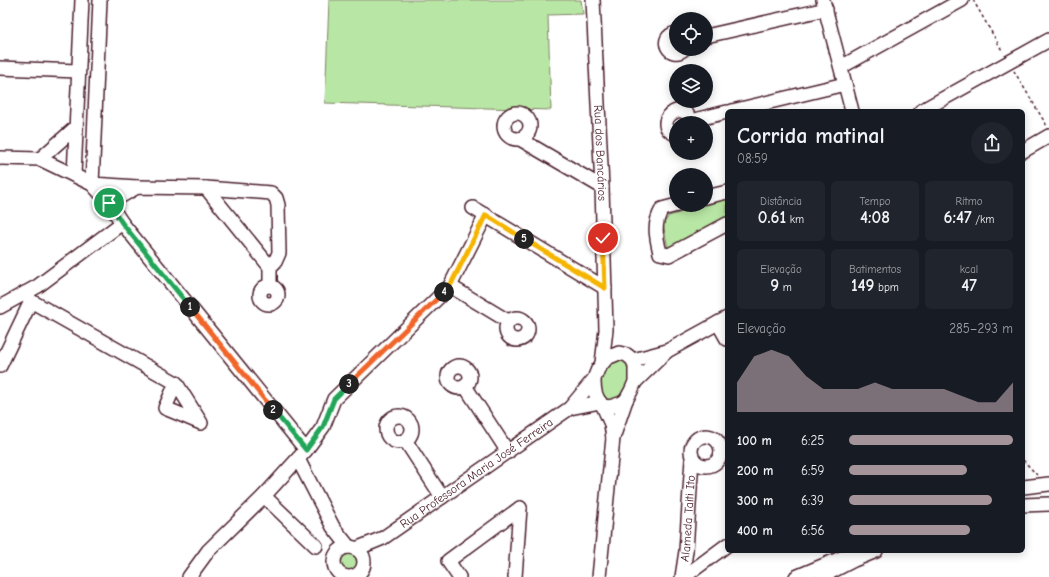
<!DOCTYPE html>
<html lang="pt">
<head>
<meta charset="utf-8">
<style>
	body { margin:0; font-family:"Comic Neue",sans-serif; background:#20242c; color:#f1f3f6; height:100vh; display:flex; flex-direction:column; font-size:15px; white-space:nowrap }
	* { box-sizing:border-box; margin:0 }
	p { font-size:13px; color:#9ea1a6 }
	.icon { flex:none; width:22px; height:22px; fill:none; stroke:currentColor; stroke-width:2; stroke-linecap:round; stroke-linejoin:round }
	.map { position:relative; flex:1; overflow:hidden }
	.details { position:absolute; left:725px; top:109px; width:300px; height:444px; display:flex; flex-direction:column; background:#171b24; border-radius:6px; box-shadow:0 2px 10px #0003 }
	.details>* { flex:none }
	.buttons { position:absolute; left:669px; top:12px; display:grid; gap:8px }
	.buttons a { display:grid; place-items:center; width:44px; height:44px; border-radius:50%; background:#171b24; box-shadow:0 2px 10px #0003; font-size:20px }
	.pin { position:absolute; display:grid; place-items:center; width:34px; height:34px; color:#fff; margin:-17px; border:2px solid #fff; border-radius:50%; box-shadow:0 1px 4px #0007 }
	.km { position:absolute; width:20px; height:20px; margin:-10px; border-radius:50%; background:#222; color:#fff; font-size:11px; line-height:20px; text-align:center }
	.round { display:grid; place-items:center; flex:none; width:42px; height:42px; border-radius:21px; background:#20242c }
	.head { display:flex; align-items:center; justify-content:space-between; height:68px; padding:0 12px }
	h1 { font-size:22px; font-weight:600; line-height:30px }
	.figures { display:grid; grid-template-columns:repeat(3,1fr); gap:6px; height:68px; padding:4px 12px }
	.figures div { display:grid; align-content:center; border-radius:6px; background:#20242c; text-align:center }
	.figures b { font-size:17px; font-weight:600 }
	.figures small { font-size:11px; font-weight:400 }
	.figures p { font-size:11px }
	.chart { height:112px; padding:8px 12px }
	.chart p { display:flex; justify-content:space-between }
	.chart svg { width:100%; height:72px; margin-top:4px; fill:#a6949b; opacity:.7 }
	ul { padding:0 12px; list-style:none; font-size:13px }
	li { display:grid; grid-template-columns:64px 48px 1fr; align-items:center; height:30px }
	li i { height:10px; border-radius:5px; background:#a6949b }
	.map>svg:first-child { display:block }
	.green { fill:#b8e6a4; stroke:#818268 }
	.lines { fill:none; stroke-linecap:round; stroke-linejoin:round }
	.minor-casing { stroke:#4a1f2b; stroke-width:16 }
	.path { stroke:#4a1f2b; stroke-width:1.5; stroke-dasharray:3 3; stroke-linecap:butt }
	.minor { stroke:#fff; stroke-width:13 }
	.split-1-casing { stroke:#fff; stroke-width:8 }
	.split-2-casing { stroke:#fff; stroke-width:8 }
	.split-3-casing { stroke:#fff; stroke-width:8 }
	.split-4-casing { stroke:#fff; stroke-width:8 }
	.split-5-casing { stroke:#fff; stroke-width:8 }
	.split-6-casing { stroke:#fff; stroke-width:8 }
	.split-1 { stroke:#22a559; stroke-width:5 }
	.split-2 { stroke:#f0652b; stroke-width:5 }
	.split-3 { stroke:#22a559; stroke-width:5 }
	.split-4 { stroke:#f0652b; stroke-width:5 }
	.split-5 { stroke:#f5b400; stroke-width:5 }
	.split-6 { stroke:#f5b400; stroke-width:5 }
	.labels { text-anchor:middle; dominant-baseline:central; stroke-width:3; stroke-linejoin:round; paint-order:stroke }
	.street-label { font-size:12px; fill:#4a1f2b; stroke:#fff }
</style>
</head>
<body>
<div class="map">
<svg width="1049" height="577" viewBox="0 0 1049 577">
	<rect width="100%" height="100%" fill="#fff"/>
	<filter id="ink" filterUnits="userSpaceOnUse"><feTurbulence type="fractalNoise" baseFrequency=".025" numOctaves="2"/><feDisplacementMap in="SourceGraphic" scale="8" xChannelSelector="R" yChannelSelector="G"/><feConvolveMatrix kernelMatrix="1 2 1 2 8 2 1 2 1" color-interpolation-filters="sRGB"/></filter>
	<g filter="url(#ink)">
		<path class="green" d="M329,0H581L583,14L548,15L551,110L325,103Z
			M727,199V216L668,248L663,224L669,216Z
			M615,360H624L631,367L627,391L615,402L602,400C600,381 597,372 615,360Z
			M338 562a11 11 0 1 1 22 0a11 11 0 1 1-22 0Z"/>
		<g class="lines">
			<defs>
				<g id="minor">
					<path d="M100,0L92,184L137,187"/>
					<path id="s1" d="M593,0L602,187L606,330L602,363"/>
					<path d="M823,0L852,111"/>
					<path d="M676,33C657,37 670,61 684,49"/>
					<path d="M706,36L826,9"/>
					<path d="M841,67L962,0"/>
					<path d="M0,68L78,71"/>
					<path d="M732,111L845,84"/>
					<path d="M921,111L1049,40"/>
					<circle cx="517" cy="126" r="13"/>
					<path d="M690,121L727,112"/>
					<path d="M676,134C648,124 687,94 690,123"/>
					<path d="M520,139L602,187"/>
					<path d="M1023,151L1049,136"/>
					<path d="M0,158L40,159L92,184L109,203L122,223L306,450"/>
					<path d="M40,159L75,128"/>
					<path d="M74,175L82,0"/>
					<path d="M206,188L270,267"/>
					<path d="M706,197L727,192"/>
					<path d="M109,203L137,187L206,188L271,193L276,198L278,205L279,253L275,262L270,267V286"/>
					<path d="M677,205L662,209C653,224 656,236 660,253L669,255L727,224"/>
					<path d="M473,208L605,288"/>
					<circle cx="269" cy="295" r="9"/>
					<path d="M450,286L508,321"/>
					<path d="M25,293L31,301L176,383"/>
					<path d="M0,307L38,286L122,223"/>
					<circle cx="517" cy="329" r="11"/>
					<path d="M718,323L727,339"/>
					<path d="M633,360L667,351L727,318"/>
					<path d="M0,366L31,301"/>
					<circle cx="459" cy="377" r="11"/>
					<path d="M635,382L667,351"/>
					<path d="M176,383L201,423L165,408Z"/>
					<path d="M465,386L508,452"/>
					<path d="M603,406L611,424L613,438"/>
					<path d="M570,408L600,402"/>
					<circle cx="399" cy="429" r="13"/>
					<circle cx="706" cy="451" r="15"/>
					<path d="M405,440L442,497"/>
					<path d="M298,459L333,527L349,547"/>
					<path d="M1023,487L1049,484"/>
					<path d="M264,496L316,546"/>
					<path d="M1023,505L1049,504"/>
					<circle cx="349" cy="562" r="15"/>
					<path id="s2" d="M356,549L383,538L570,408L594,379L598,369L607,358L619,353L627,355L633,360L635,367V382L631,391L626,400L622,403L610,407L603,406C595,398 594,390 594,379"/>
					<path d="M189,577L208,551L264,496L306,450L323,427L334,399L450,286L486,215"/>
					<path d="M459,577L448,561L520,508"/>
					<path d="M515,577L520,508"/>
					<path d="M599,577L613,438L626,400"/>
					<path id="s3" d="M682,577L686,551L692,459"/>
					<path d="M684,577L727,545"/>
					<path d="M796,577L858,551"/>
					<path d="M821,577L854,560L876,551"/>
				</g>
			</defs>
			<use href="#minor" class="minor-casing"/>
			<path class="path" d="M973,0L1003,52
				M1014,71L1047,126
				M1023,460L1037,475"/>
			<use href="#minor" class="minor"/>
		</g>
	</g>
	<g class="lines" filter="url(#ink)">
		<defs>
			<path id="split-1" d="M109,203L122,223L190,307"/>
			<path id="split-2" d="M190,307L273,410"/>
			<path id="split-3" d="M273,410L306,450L323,427L334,399L349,384"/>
			<path id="split-4" d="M349,384L444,292"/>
			<path id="split-5" d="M444,292L450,286L486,215L524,239"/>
			<path id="split-6" d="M524,239L605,288L603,238"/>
		</defs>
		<use href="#split-1" class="split-1-casing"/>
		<use href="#split-2" class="split-2-casing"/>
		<use href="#split-3" class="split-3-casing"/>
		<use href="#split-4" class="split-4-casing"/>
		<use href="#split-5" class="split-5-casing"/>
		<use href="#split-6" class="split-6-casing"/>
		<use href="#split-1" class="split-1"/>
		<use href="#split-2" class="split-2"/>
		<use href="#split-3" class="split-3"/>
		<use href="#split-4" class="split-4"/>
		<use href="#split-5" class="split-5"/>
		<use href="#split-6" class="split-6"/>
	</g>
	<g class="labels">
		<g class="street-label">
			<text stroke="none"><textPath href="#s1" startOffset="153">Rua dos Bancários</textPath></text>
			<text stroke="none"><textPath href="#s2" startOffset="143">Rua Professora Maria José Ferreira</textPath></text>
			<text stroke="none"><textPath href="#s3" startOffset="59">Alameda Taiti Ito</textPath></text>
		</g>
	</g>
</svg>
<div class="buttons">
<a><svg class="icon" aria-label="locate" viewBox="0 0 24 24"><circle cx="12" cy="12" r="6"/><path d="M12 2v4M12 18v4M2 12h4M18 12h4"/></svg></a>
<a><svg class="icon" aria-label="layers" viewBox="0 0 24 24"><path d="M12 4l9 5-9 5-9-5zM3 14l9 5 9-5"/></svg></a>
<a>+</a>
<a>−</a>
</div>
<div class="pin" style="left:109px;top:203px;background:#1e9e55"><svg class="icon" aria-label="arrive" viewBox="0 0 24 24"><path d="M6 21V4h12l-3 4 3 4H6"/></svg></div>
<div class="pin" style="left:603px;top:238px;background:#d93025"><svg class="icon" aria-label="check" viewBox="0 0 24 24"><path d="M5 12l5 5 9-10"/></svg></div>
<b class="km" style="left:190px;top:307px">1</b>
<b class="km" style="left:273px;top:410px">2</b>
<b class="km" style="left:349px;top:384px">3</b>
<b class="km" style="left:444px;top:292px">4</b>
<b class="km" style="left:524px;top:239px">5</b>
<section class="details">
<div class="head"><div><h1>Corrida matinal</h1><p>08:59</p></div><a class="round"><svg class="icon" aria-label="share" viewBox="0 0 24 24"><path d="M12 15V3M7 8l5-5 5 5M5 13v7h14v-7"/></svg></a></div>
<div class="figures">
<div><p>Distância</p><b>0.61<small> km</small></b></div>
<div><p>Tempo</p><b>4:08</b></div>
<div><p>Ritmo</p><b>6:47<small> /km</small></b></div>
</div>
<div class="figures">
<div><p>Elevação</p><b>9<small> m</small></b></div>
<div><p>Batimentos</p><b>149<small> bpm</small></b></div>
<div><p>kcal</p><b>47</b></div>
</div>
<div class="chart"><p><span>Elevação</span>285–293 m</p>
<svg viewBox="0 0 160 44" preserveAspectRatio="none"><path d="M0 44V26L10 10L20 6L30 10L40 22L50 30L60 30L70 30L80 26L90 30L100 30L110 30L120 30L130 34L140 38L150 38L160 26V44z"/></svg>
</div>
<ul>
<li><b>100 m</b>6:25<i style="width:100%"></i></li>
<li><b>200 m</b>6:59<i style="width:72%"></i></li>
<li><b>300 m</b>6:39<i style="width:87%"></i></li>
<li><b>400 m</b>6:56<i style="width:74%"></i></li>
</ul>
</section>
</div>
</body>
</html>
